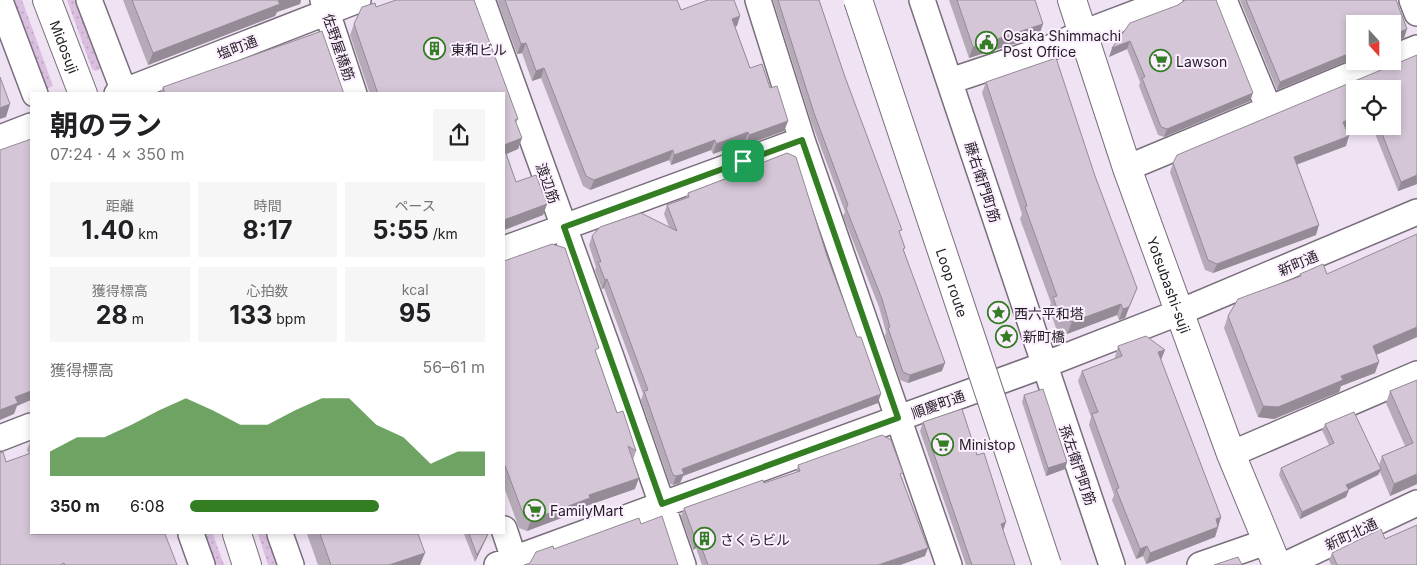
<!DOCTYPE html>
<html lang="ja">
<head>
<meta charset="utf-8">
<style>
	body { margin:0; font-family:Inter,"Noto Sans JP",sans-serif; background:#f6f6f6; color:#202124; height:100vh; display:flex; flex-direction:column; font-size:19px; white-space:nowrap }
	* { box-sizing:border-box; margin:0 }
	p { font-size:16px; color:#757577 }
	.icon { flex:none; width:28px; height:28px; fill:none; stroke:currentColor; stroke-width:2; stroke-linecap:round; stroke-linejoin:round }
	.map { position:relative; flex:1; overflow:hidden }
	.drawer { position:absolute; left:30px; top:92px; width:475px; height:442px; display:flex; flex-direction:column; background:#fff; border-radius:0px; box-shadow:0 2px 8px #0003 }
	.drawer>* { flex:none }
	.needle { width:32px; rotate:159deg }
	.controls { position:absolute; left:1346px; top:15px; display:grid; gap:10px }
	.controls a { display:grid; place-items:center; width:55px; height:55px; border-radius:0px; background:#fff; box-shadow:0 2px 8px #0003; font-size:25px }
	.pin { position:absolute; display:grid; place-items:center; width:42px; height:42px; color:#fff; margin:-21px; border-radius:10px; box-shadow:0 2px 8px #0006 }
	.round { display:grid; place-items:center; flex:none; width:52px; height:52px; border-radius:0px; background:#f6f6f6 }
	.summary { display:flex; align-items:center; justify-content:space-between; height:85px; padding:0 20px }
	h1 { font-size:28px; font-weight:700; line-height:38px }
	.figures { display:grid; grid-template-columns:repeat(3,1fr); gap:8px; height:85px; padding:5px 20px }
	.figures div { display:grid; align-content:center; border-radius:0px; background:#f6f6f6; text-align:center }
	.figures b { font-size:25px; font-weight:700 }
	.figures small { font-size:14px; font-weight:400 }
	.figures p { font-size:14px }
	.chart { height:140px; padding:10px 20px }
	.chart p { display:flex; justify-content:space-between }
	.chart svg { width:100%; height:90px; margin-top:5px; fill:#337d23; opacity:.7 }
	ul { padding:0 20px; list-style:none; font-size:16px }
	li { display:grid; grid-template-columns:80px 60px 1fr; align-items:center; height:38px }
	li i { height:12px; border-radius:6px; background:#337d23 }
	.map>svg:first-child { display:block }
	.grass { fill:url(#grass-dots) }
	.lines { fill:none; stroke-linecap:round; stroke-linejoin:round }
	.minor-casing { stroke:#796e7c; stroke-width:28 }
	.major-casing { stroke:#796e7c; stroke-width:30 }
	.highway-casing { stroke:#796e7c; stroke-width:30 }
	.minor { stroke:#fff; stroke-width:25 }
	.major { stroke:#fff; stroke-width:28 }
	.highway { stroke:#fff; stroke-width:28 }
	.highway-bridge-casing { stroke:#796e7c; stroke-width:30; stroke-linecap:butt }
	.highway-bridge { stroke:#fff; stroke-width:28 }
	.wall { fill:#b6aab8 }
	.shaded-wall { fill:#948b96 }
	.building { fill:#d4c6d6; stroke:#948b96 }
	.route-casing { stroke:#fff; stroke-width:10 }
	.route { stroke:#337d23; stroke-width:6 }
	.labels { text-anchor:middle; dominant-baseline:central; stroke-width:4; stroke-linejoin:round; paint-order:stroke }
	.poi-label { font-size:14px; fill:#221d23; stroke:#fcefff; text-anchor:start }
	.street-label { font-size:14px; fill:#221d23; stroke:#fcefff }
</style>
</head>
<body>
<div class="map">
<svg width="1417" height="565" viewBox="0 0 1417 565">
	<defs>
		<pattern id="grass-dots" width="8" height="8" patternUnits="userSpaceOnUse" patternTransform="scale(1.25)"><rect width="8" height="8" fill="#dabfe0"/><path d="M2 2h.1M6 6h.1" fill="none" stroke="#bba4c0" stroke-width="1.8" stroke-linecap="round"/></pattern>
	</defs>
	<rect width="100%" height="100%" fill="#efe2f2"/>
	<path class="grass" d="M9,0H22L53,86L45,89Z
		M67,0H81L103,68L96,71L92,69Z
		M199,534H213L224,565H210Z
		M258,534H271L282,565H268Z"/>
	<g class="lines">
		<defs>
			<path id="minor" d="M89,0L125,94
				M323,0L354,94
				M482,0L611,357L683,565
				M758,0L802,140L949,565
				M922,0L1112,565
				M1224,0L1269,109
				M1412,0L1417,13
				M0,1L35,94
				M1392,58L1417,48
				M950,81L1052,47L1083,33L1170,0
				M117,94L358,0
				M0,138L31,126
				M1127,168L1384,61
				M504,249L802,140
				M0,438L31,426
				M1231,454L1417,374
				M504,529L516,565
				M191,534L202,565
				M280,534L291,565
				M497,565L1044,365L1180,312L1417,212
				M1200,565L1266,542
				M1285,565L1417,503"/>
			<g id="major">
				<path id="s1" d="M1072,0L1127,168L1231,454L1277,565"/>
			</g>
			<g id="highway">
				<path id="s2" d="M47,0L83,94"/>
				<path d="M237,534L247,565"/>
			</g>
		</defs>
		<use href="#minor" class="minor-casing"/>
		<use href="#major" class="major-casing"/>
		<use href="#highway" class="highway-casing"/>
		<use href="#minor" class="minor"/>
		<use href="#major" class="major"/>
		<use href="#highway" class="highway"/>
		<defs>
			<g id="highway-bridge">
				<path id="s3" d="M858,0L1047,565"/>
			</g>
		</defs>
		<use href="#highway-bridge" class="highway-bridge-casing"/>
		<use href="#highway-bridge" class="highway-bridge"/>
	</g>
	<path class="wall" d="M123,0H301L300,4L277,12L275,16L148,65Z
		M396,0H474L518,119L516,123L522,138L518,149L506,154L516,182L536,175L547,204L543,215L504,230V94H370L350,35L354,24L362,7L375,3L376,7Z
		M497,0H677L681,10L737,26H735L750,68L770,88L788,121L784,131L746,145L745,142L713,154L711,150L671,165L669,160L590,190L583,186L541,78L532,81L522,53L517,54Z
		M773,0H819L845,77L900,235L904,251L942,371L908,383L900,380L885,336L886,332L879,307L843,216L845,212L811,121Z
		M949,0H1035L1039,36L969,58Z
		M1184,0H1216L1250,101L1164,137L1158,135L1139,86L1140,82L1127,49L1109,57L1178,5L1184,1Z
		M1240,0H1396L1404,38L1355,24V58L1277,90Z
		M1417,55V184L1398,191L1372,126H1392L1355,89V125L1346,129V146L1296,165L1316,235L1213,273L1205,270L1170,172L1173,163Z
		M986,82L1132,299L1125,318L1119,320L1117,315L1067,334L1056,328L1049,308L1051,303L1020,219L1022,214L982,93Z
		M163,87L344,94H160Z
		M759,164L827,256L878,403L683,476L680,483L673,485L670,484L641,400L643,394L604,288L602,289L595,270L596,267L589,245L592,236L669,227L664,214L667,205L686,198L688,193L758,166Z
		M504,261L596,354L617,413L636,451L633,460L635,489L586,506L585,509L527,531L519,528L504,487Z
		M1300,274H1327L1417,337L1376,355L1375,373L1341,386L1339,392L1274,419L1258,417L1224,328L1228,316L1299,277Z
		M1118,346L1161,360L1221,517L1215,537L1146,564L1143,556L1136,559L1112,500L1114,495L1089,425L1091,417L1078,381L1082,371L1115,358V357Z
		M1417,380V484L1390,496L1380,472L1378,475L1348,489L1346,497L1300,519L1279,475L1281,468L1329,445L1322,430L1325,424L1379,465L1382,456L1405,446L1386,403L1390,391Z
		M1024,395L1067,462L1065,469L1046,476L1022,402Z
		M923,422L1003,530L1015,565H966L920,431Z
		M31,439V534L177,565H0L6,462L29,454L27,450Z
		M798,465L902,477L925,556L900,565H702L696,548L693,550L681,516L684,508L796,473Z
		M307,534H418L420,565H318Z
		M464,534H488L475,562Z
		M1385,539L1417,565H1331L1329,560L1332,553Z"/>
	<path class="shaded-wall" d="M280,0H301L300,4L277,12L275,16L148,65L153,53Z
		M740,16L737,26L729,29L732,19Z
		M1043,24L1039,36L969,58L973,47Z
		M1407,29L1404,38L1392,42V35Z
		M1130,41L1127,49L1109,57L1112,48Z
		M526,43L522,53L517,54L521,44Z
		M1355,51V58L1277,90L1280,82Z
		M544,68L541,78L532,81L536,71Z
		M1253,93L1250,101L1164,137L1167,129Z
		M10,104L6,117L0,119V108Z
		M1355,117V125L1340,131L1343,122Z
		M788,121L784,131L746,145L749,135Z
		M748,132L745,142L713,154L716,144Z
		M1349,136L1346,146L1290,167L1294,157Z
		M522,138L518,149L504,155V145Z
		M715,140L711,150L671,165L674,155Z
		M673,150L669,160L590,190L594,180Z
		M1417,175V184L1398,191L1401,182Z
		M547,204L543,215L504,230V220Z
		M1319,225L1316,235L1213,273L1217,264Z
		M607,279L604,288L602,289L605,280Z
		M1137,288L1125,318L1119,320L1123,309Z
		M1121,304L1117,315L1067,334L1072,322Z
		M1417,327V337L1369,358L1373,346Z
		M1165,350L1161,360L1158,352Z
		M1379,362L1375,373L1341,386L1339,392L1274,419L1258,417L1263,406Z
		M945,363L942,371L908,383L910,375Z
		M31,391V400L17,406L14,414L0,420V410L15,397Z
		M881,394L878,403L683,476L680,483L673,485L676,476L682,469Z
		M1067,462L1065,469L1046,476L1048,468Z
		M1381,469L1378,475L1344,492L1346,485Z
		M1417,474V484L1390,496L1394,484Z
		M639,478L635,489L586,506L585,509L527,531L531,520L589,495Z
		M1349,490L1346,497L1300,519L1302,512Z
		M1221,517L1215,537L1146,564L1150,553Z
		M1006,522L1003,531L1001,524Z
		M488,534L486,539L475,562L477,555Z
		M699,540L696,548L693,550L696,541Z
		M1147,546L1143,556L1136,559L1140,549Z
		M928,548L925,556L900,565H878Z
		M425,553L420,565H389Z"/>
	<path class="building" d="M132,0H280L278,1L280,4L153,53Z
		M396,0H474L518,119L515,120L522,138L504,145V94H378L354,24L362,7L375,3L376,7Z
		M505,0H677L681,10L708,0H734L740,16L732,19L750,68L762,64L770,88L777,86L788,121L749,135L748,132L716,144L715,140L674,155L673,150L594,180L586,176L544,68L536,71L526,43L521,44Z
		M778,0H819L845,77L902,230L899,231L905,248L903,249L945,363L910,375L903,372L888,328L890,327L882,299L846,208L848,205L814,113Z
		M957,0H1035L1043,24L973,47Z
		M1185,0H1216L1253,93L1167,129L1161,127L1142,78L1145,77L1130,41L1112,48L1130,23L1178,5Z
		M1246,0H1396L1407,29L1392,35V24H1355V51L1280,82Z
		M322,31L344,94H165L163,87Z
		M1417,55V175L1401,182L1379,126H1392V89H1355V117L1343,122L1349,136L1294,157L1319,225L1217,264L1208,260L1173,163L1177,155Z
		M1056,58L1095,176L1137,288L1129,307L1123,309L1121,304L1072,322L1060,317L1053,297L1057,296L1025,207L1027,206L986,82Z
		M0,77L10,104L0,108Z
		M31,139V391L15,397L18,403L0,410V150Z
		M504,148L516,182L536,175L547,204L504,220Z
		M787,153L796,157L827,256L857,337H861L881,394L682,469L684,474L676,476L673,475L644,391L648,390L607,279L605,280L598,262H601L592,236L600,227L641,213L677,231L667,205L689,197L688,193L759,166V164Z
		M1417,234V327L1373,346L1379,362L1341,376L1343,380L1278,407L1263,406L1228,316L1238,299L1301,276L1300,274L1323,264L1327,274Z
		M552,244L565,248L599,348L595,350L617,413L623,411L636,451L628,446L639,478L589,495L590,498L531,520L524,516L504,463V261Z
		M1146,336L1165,350L1158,352L1221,517L1216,519L1218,527L1150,553L1147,546L1140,549L1116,489L1119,488L1092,414L1098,412L1082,371L1122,356L1118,346Z
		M1417,380V474L1394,484L1382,456L1413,443L1390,391Z
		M1043,389L1067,462L1048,468L1024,395Z
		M962,409L977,455L984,453L1006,522L1001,524L1015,565H972L923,422Z
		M1354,412L1381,469L1346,485L1349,490L1302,512L1281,468L1334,443L1325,424Z
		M882,435L891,440L903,473L900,474L928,548L878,565H708L699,540L696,541L684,508L763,480L764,483L800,471L798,465Z
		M3,452L6,462L31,453V534H165L177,565H65L64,563L60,565H0V453Z
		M662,516L678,565H524L530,563L536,552L553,546L554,549L639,518L641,524Z
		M1417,525V565H1337L1332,553L1381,529L1385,539Z
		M320,534H418L425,553L389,565H331Z
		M469,534H488L477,555Z
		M1238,557L1242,565H1214Z"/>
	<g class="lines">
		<defs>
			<path id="route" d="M802,140L898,418L662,504L564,227Z"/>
		</defs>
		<use href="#route" class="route-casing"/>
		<use href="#route" class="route"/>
	</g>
	<defs>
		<symbol id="civic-ring" viewBox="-11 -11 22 22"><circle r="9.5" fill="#fcefff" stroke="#337d23" stroke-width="1.5"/><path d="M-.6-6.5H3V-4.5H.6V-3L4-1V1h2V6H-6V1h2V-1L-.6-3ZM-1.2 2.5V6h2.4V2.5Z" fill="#337d23"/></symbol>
		<symbol id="building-ring" viewBox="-11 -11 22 22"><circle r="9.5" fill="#fcefff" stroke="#337d23" stroke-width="1.5"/><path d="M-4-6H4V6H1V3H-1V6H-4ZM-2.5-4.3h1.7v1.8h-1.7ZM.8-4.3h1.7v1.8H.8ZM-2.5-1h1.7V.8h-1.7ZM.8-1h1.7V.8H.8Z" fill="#337d23"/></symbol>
		<symbol id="supermarket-ring" viewBox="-11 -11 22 22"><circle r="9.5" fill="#fcefff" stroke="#337d23" stroke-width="1.5"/><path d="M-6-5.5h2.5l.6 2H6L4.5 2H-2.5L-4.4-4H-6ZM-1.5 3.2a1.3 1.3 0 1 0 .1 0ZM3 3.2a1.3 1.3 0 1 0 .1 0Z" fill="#337d23"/></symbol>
		<symbol id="sight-ring" viewBox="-11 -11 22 22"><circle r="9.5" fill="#fcefff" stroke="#337d23" stroke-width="1.5"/><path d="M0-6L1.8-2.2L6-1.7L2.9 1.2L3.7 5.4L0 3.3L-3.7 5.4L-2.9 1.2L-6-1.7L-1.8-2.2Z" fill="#337d23"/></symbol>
	</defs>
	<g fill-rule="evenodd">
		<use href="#civic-ring" x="974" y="30" width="25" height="25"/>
		<use href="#building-ring" x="422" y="36" width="25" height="25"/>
		<use href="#supermarket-ring" x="1148" y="48" width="25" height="25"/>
		<use href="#sight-ring" x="986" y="300" width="25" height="25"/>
		<use href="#sight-ring" x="994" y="324" width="25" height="25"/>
		<use href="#supermarket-ring" x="930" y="432" width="25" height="25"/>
		<use href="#supermarket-ring" x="522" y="498" width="25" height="25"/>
		<use href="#building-ring" x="692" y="526" width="25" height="25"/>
	</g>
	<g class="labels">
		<g class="poi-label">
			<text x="1003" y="35">Osaka Shimmachi<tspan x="1003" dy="16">Post Office</tspan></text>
			<text x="451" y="49">東和ビル</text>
			<text x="1176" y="61">Lawson</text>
			<text x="1014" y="313">西六平和塔</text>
			<text x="1023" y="336">新町橋</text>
			<text x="959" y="444">Ministop</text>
			<text x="550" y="510">FamilyMart</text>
			<text x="720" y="539">さくらビル</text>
		</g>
		<g class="street-label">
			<text stroke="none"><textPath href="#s2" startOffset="50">Midosuji</textPath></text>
			<text transform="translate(237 47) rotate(-21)">塩町通</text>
			<text transform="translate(339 47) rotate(71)">佐野屋橋筋</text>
			<text transform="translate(983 182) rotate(72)">藤右衛門町筋</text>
			<text transform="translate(548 183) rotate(70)">渡辺筋</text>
			<text transform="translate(1298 263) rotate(-23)">新町通</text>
			<text stroke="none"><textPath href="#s3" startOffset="298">Loop route</textPath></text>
			<text stroke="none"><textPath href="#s1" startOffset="301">Yotsubashi-suji</textPath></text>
			<text transform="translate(938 404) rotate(-20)">順慶町通</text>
			<text transform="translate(1078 465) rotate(71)">孫左衛門町筋</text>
			<text transform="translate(1351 534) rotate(-25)">新町北通</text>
		</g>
	</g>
</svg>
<div class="controls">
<a><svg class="needle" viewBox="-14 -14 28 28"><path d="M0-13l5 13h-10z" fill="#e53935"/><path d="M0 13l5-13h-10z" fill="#757577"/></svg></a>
<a><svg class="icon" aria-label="locate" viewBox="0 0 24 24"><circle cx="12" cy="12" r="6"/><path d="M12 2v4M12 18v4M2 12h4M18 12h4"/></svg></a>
</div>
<div class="pin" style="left:743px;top:161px;background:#1e9e55"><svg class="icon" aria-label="arrive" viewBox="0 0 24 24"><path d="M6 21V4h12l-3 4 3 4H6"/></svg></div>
<section class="drawer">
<div class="summary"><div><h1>朝のラン</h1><p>07:24 · 4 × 350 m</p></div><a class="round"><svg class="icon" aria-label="share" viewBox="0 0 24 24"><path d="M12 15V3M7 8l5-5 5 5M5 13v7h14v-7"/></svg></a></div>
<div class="figures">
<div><p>距離</p><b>1.40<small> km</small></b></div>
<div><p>時間</p><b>8:17</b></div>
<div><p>ペース</p><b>5:55<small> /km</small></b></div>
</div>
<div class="figures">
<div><p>獲得標高</p><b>28<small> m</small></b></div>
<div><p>心拍数</p><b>133<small> bpm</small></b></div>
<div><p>kcal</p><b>95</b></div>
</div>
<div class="chart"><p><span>獲得標高</span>56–61 m</p>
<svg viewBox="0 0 160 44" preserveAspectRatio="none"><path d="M0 44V32L10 25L20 25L30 19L40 12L50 6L60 12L70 19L80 19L90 12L100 6L110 6L120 19L130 25L140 38L150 32L160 32V44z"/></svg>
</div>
<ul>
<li><b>350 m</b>6:08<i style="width:64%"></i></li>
</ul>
</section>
</div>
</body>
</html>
